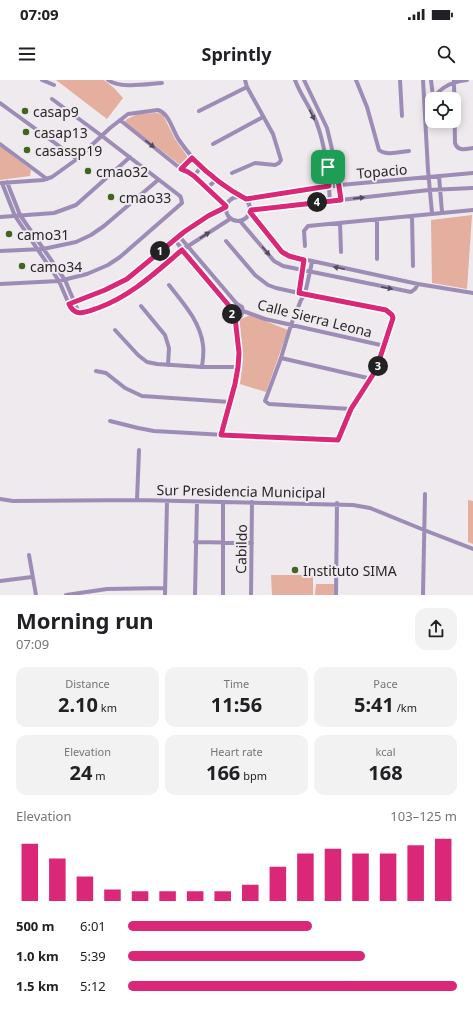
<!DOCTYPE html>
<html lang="en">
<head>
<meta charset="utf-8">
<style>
	body { margin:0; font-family:"Noto Sans",sans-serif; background:#f2f2f2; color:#202124; height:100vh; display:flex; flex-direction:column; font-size:15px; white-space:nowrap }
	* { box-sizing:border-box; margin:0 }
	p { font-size:13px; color:#757577 }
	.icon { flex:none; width:22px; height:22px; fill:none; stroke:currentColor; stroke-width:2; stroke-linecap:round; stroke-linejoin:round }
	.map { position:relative; height:515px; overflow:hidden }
	.drawer { display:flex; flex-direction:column; background:#fff; flex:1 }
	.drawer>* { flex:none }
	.buttons { position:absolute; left:425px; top:12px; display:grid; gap:8px }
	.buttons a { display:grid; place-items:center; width:36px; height:36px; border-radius:8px; background:#fff; box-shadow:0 2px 10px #0003; font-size:20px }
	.pin { position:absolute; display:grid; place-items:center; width:34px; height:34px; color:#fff; margin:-17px; border-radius:8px; box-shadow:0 2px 6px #0006 }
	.km { position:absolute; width:20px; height:20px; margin:-10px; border-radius:50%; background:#222; color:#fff; font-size:11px; line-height:20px; text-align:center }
	.round { display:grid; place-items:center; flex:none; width:42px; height:42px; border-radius:12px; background:#f2f2f2 }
	.headline { display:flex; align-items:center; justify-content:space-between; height:68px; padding:0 16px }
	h1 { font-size:22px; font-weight:700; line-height:30px }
	.stats { display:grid; grid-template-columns:repeat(3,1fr); gap:6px; height:68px; padding:4px 16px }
	.stats div { display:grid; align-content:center; border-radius:10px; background:#f2f2f2; text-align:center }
	.stats b { font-size:20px; font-weight:700 }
	.stats small { font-size:11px; font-weight:400 }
	.stats p { font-size:11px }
	.chart { height:112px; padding:8px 16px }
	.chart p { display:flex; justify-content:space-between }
	.chart svg { width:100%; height:72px; margin-top:4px; stroke:#db2777; stroke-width:6 }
	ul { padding:0 16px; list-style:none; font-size:13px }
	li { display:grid; grid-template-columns:64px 48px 1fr; align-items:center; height:30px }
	li i { height:10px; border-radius:5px; background:#db2777 }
	.status { display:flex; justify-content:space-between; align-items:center; height:28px; padding:0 20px; background:#fff; direction:ltr }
	.status svg { height:11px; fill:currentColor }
	header { display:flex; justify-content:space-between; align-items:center; height:52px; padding:0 16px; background:#fff; font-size:18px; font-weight:700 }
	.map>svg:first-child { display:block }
	.green { fill:#e4af9f }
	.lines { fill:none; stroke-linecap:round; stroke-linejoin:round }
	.minor { stroke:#9d8db6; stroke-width:4 }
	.oneway { fill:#514b5a }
	.route-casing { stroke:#fff; stroke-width:8 }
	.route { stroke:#db2777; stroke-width:5 }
	.poi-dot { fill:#41651d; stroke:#eeeaed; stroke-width:1.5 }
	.labels { text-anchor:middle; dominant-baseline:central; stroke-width:4; stroke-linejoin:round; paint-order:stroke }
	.poi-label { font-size:14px; fill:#282728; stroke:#eeeaed; text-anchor:start }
	.street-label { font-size:14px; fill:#282728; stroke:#eeeaed }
</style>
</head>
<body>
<div class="status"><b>07:09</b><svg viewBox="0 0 49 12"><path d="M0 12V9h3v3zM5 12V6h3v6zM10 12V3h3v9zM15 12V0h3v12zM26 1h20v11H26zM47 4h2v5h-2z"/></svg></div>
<header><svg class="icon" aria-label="menu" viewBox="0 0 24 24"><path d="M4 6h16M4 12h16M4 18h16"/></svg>Sprintly<svg class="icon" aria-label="search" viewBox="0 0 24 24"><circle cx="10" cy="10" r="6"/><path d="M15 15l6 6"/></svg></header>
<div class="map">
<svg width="473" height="515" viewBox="0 0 473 515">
	<rect width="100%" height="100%" fill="#eeeaed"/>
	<path class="green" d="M56,0H104L114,8L123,18L107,39Z
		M158,33L163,35L175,59L187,76V81L182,85L179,84L127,44L125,41L127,39L138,34Z
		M0,66L31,90L30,96L0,100Z
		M472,135L467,209L432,203L431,140Z
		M250,235L288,250L266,312L240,304L243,280L238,250L239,240Z
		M468,420L473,421V464L468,462Z
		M271,495H313V515H272Z
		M316,504H334V515H315Z"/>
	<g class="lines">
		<path class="minor" d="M42,0L54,5
			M108,0C120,9 147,4 162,3
			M295,0C300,14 310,27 316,41C326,67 328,94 330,121
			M304,0L327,48L336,86L341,120
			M356,0L367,27L379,70C386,76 400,72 409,71
			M400,0L402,36
			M423,0L428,90L432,133
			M431,0L433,16
			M454,0L455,63C458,72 466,69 473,68
			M0,23L77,79
			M425,27C438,11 446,2 467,0
			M199,31L247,7
			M120,40L181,89L189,92L194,96L226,126
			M0,64L47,99
			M213,64L263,37
			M181,89L192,78
			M232,93L255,83L275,85L279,83L281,80L273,54L247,7L245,0
			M194,96L201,87
			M439,96L442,132
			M7,102L20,135L65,200L79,233
			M1,103L43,100L52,97L77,79L110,48L128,34L158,30C170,34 172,50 179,60C196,85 214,99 239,117
			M2,103L15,136L59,201L71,229L75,232L79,233L89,231L108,224L131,212L182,170L230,139
			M207,108L216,100
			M226 129a12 12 0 1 1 24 0a12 12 0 1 1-24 0Z
			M246,119L329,106L473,93
			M251,130L429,110L473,108
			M250,132L282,172L289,176L418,204L473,213
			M412,136L413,186
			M0,137L54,133L76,125L130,77
			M377,140V179
			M240,141L274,181L283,186L411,212L415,209L418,204
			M340,143L341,172
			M179,156L237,224L242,227L243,231L265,239L385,266
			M174,159L218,214L231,228L230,231L235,237L239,273L238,287L235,304L221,355
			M305,166L304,151L308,146L473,130
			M0,171L43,169L76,162L91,155L104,146L158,100
			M312,182L305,214L301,220L291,245L281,278L265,321L269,324L351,329
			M0,204L59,201L87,194L108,185L120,177L182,123L181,118L180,116L102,56L52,19
			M169,205C183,223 200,241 203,265C204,272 203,280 202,287
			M300,215L304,180
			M69,224L105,210L127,199L184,152L208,136L226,127
			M141,226L165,255L169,268L168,285
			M235,237L241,236L243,231
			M115,250L138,275L147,282L157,284L202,287H238
			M281,278L372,299
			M96,291L106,293L125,308L142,316L230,322
			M110,341L138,348L154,351L332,361H337L339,359L346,340L351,329L376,290L393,242L392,235L386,230L299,213L276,208L268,205L255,195L226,161
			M0,419L13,421L137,420L353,425L370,428L424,450L473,469
			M137,420L139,370
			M195,462L252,463
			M29,475L36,515
			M0,501L32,497
			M66,515L107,509L165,508
			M165,515L167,421
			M195,515L197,422
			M223,515V423
			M251,515L252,422
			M336,515L337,423
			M423,515L425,414"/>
	</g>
	<defs><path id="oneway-solid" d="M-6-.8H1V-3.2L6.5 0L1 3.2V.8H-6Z"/></defs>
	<g class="oneway">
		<use href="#oneway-solid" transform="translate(312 35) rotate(64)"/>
		<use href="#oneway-solid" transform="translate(150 64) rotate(38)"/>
		<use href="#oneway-solid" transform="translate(359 118) rotate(-6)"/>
		<use href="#oneway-solid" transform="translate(205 155) rotate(-33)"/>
		<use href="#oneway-solid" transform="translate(266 171) rotate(50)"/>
		<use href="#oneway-solid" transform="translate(339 188) rotate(-168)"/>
		<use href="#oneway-solid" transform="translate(387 208) rotate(11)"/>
	</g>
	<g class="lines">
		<defs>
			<path id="route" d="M192,78C209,95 225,108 246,119L329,106L328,87L336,86L341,120L251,130L250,132L282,172L289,176L304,180L299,213L386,230L392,235L393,238L376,290L351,329L338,360L221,355L235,304L238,287L239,273L235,237L230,231L231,228L182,170C156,192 131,216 98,228C86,232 75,238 69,224L105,210L127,199L184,152L208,136L226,127V126L194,96L188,92L181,89Z"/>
		</defs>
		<use href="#route" class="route-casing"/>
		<use href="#route" class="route"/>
	</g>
	<g class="poi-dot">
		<circle cx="25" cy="31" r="4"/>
		<circle cx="26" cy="52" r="4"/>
		<circle cx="27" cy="70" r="4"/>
		<circle cx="88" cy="91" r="4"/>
		<circle cx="111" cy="117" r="4"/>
		<circle cx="9" cy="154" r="4"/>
		<circle cx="22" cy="186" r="4"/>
		<circle cx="295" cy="490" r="4"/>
	</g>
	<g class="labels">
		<g class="poi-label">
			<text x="33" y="31">casap9</text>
			<text x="34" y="52">casap13</text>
			<text x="35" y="70">casassp19</text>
			<text x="96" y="91">cmao32</text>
			<text x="119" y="117">cmao33</text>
			<text x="17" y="154">camo31</text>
			<text x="30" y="186">camo34</text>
			<text x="303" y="490">Instituto SIMA</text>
		</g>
		<g class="street-label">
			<text transform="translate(382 91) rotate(-5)">Topacio</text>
			<text transform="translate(315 238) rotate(14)">Calle Sierra Leona</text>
			<text transform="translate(241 411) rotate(1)">Sur Presidencia Municipal</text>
			<text transform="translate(241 469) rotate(-89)">Cabildo</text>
		</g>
	</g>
</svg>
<div class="buttons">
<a><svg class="icon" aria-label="locate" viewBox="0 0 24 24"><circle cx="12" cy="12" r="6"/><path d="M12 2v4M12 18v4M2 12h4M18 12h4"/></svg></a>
</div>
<div class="pin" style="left:328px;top:87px;background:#1e9e55"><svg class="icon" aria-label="arrive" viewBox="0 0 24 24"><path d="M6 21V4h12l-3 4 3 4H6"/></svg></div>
<b class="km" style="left:160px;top:171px">1</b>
<b class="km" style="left:232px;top:234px">2</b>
<b class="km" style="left:378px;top:286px">3</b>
<b class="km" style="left:317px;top:122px">4</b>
</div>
<section class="drawer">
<div class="headline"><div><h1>Morning run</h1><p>07:09</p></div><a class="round"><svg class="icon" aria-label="share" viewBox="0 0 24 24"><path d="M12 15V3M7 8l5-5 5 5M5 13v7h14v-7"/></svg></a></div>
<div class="stats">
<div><p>Distance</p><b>2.10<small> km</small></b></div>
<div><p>Time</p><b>11:56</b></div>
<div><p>Pace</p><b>5:41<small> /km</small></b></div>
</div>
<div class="stats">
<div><p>Elevation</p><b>24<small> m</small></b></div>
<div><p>Heart rate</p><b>166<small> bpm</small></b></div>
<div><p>kcal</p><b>168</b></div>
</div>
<div class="chart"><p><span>Elevation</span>103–125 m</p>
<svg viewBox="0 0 160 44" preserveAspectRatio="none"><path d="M5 44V9M15 44V18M25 44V29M35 44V37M45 44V38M55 44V38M65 44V38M75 44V38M85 44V34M95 44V23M105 44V15M115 44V12M125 44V15M135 44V15M145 44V10M155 44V6"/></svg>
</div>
<ul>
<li><b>500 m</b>6:01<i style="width:56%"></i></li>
<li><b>1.0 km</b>5:39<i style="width:72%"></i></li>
<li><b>1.5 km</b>5:12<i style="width:100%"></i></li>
</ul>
</section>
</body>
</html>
